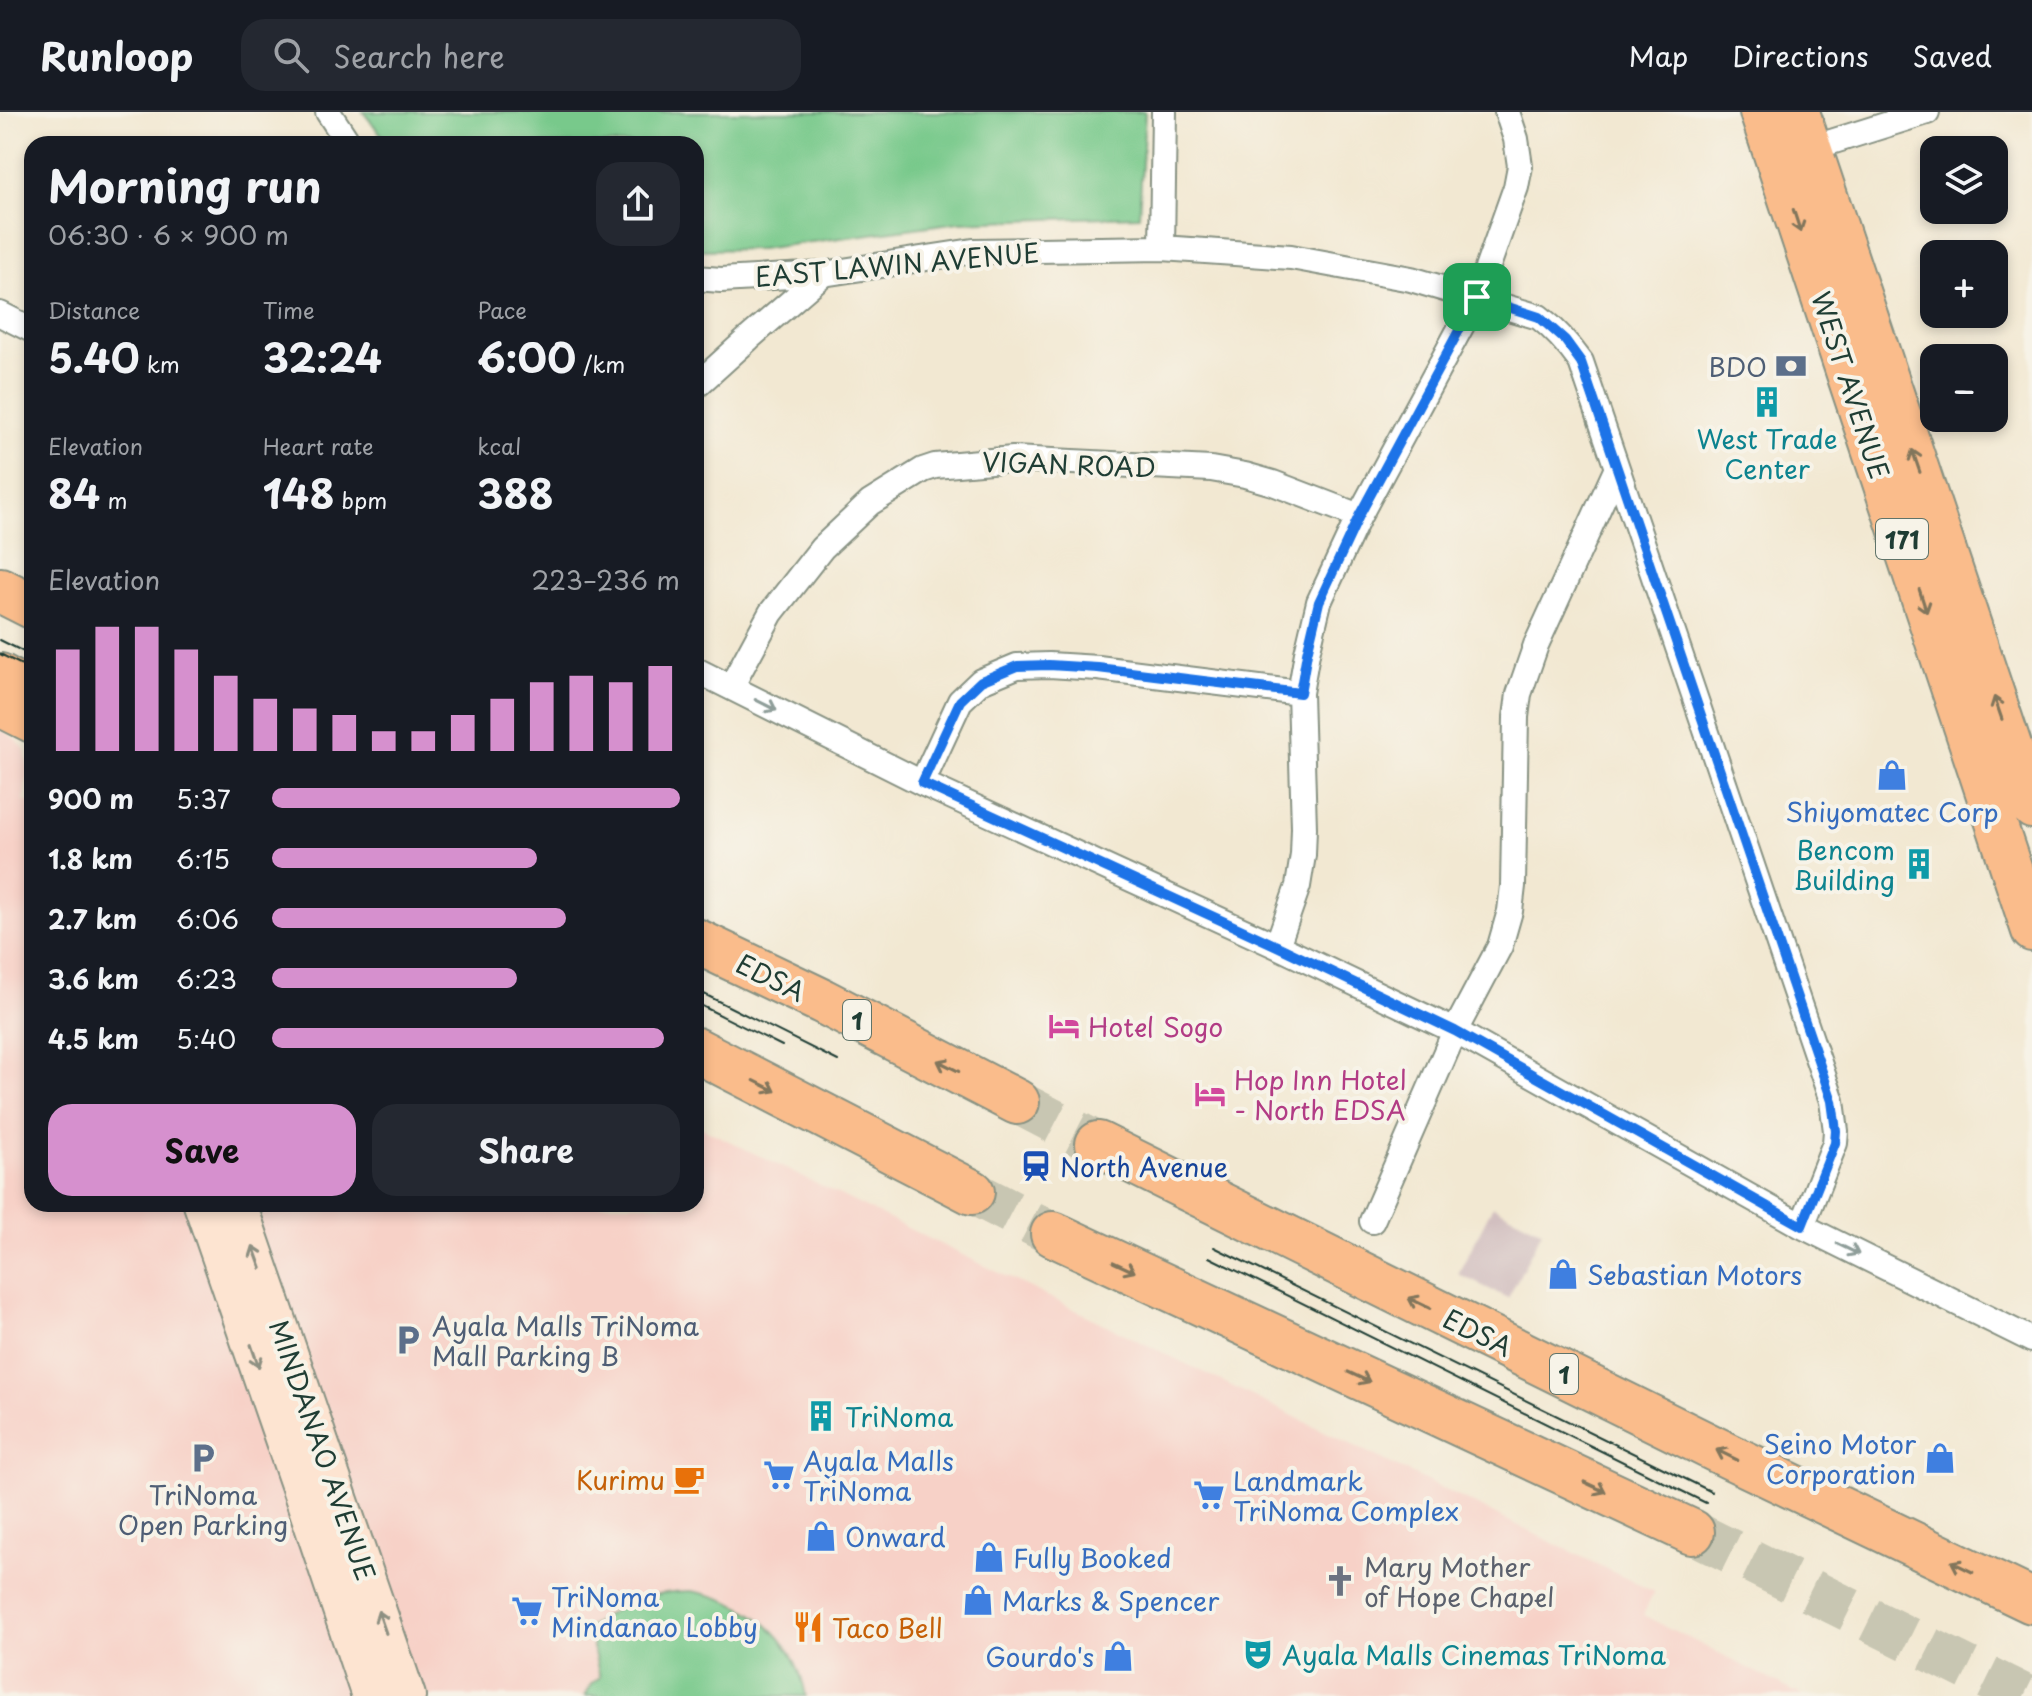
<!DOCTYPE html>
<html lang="en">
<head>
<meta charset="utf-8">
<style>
	body { margin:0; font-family:"Playpen Sans",sans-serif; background:#242831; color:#f1f3f6; height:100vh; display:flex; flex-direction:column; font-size:30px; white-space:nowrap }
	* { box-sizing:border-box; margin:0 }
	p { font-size:26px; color:#9ea1a6 }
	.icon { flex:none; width:44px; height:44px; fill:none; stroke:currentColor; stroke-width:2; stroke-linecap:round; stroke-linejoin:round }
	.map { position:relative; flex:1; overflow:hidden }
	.sheet { position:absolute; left:24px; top:24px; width:680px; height:1076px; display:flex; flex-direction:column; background:#171b24; border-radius:24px; box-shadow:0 4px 12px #0003 }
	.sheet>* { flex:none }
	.buttons { position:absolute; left:1920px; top:24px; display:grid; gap:16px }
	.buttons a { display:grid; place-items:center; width:88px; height:88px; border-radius:16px; background:#171b24; box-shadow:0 4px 12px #0003; font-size:40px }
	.pin { position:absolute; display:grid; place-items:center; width:68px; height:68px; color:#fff; margin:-34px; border-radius:16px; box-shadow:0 4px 12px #0006 }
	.round { display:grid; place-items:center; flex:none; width:84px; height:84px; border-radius:24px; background:#242831 }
	.overview { display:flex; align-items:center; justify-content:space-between; height:136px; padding:0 24px }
	h1 { font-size:44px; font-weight:700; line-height:60px }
	.figures { display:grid; grid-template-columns:repeat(3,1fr); gap:12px; height:136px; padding:8px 24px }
	.figures div { display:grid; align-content:center }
	.figures b { font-size:40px; font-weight:700 }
	.figures small { font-size:22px; font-weight:400 }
	.figures p { font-size:22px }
	.chart { height:224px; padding:16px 24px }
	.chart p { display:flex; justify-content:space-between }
	.chart svg { width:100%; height:144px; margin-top:8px; stroke:#d690ce; stroke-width:6 }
	.button { display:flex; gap:16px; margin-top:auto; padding:16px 24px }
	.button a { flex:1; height:92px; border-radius:24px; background:#d690ce; color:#111; font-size:32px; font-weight:700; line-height:92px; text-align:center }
	.button a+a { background:#242831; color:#f1f3f6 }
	ul { padding:0 24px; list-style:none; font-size:26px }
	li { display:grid; grid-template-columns:128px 96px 1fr; align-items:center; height:60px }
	li i { height:20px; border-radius:10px; background:#d690ce }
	header { display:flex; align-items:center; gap:48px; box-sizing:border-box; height:112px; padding:0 40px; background:#171b24; border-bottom:2px solid #363941 }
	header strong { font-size:38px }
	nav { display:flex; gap:44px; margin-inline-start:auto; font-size:28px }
	.search { width:560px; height:72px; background:#242831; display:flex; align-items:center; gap:20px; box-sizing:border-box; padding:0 28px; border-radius:24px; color:#9ea1a6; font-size:30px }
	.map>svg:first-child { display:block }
	.built { fill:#f7d1c7 }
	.industrial { fill:#d2bfc0 }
	.green { fill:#78c98b; stroke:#4c8360; stroke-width:2 }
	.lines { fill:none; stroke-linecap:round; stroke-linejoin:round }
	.highway-tunnel { stroke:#c8c6b2; stroke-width:44; stroke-dasharray:44 22; stroke-linecap:butt }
	.street-casing { stroke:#889283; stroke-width:28 }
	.secondary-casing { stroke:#889283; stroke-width:40 }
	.primary-casing { stroke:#889283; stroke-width:44 }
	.highway-casing { stroke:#889283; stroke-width:48 }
	.street { stroke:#fff; stroke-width:24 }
	.secondary { stroke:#fde4d1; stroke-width:36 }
	.primary { stroke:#fabc8b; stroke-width:40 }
	.highway { stroke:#fabc8b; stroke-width:44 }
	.tram { stroke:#1f3d34; stroke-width:2 }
	.oneway { stroke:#82765b }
	.oneway2 { stroke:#8f9e9a }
	.oneway3 { stroke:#8e9082 }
	.route-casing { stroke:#fff; stroke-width:16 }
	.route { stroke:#1a73e8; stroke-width:10 }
	.labels { text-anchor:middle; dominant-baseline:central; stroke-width:8; stroke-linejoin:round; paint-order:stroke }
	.shield { fill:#f7f3e8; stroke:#60746a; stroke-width:2 }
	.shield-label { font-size:24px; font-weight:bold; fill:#1f3d34 }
	.street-label { font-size:26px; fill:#1f3d34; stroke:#f7f3e8 }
	.service-label { font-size:26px; fill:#4e5e75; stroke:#f7f3e8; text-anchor:end }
	.culture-label { font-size:26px; fill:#0d838f; stroke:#f7f3e8; text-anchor:start }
	.shop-label { font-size:26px; fill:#366cbe; stroke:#f7f3e8; text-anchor:start }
	.hotel-label { font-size:26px; fill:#b23c85; stroke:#f7f3e8; text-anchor:start }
	.transit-label { font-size:26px; fill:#164399; stroke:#f7f3e8; text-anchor:start }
	.food-label { font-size:26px; fill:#c56008; stroke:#f7f3e8; text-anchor:end }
	.worship-label { font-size:26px; fill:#5b616d; stroke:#f7f3e8; text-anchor:start }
</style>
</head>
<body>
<header>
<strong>Runloop</strong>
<div class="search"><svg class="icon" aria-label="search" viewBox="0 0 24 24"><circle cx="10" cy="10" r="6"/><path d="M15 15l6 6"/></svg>Search here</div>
<nav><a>Map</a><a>Directions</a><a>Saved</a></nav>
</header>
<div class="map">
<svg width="2032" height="1584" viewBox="0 0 2032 1584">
	<rect width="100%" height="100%" fill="#f7f3e8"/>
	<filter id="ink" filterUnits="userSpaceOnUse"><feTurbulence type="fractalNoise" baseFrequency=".0125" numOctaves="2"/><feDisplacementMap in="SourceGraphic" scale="16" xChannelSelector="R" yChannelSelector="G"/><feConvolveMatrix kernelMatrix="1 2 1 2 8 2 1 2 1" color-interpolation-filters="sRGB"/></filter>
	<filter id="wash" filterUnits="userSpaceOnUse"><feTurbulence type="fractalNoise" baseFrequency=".006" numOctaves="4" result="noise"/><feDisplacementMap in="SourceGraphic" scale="32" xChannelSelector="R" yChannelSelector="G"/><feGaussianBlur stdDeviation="1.8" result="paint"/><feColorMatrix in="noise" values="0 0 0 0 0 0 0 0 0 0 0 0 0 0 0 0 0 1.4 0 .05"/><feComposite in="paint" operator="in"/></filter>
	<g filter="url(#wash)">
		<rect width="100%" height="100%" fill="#f2e8d2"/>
		<path class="built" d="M0,617L9,622L25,637L28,656L24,688L32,692V1092H696V1013L1654,1480L1643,1503L1803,1584H0Z"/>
		<path class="industrial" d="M1493,1094L1542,1119L1508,1186L1458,1162Z"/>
		<path class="green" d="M363,0H1145L1139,104L959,110L760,137L696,138V32H389Z
			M691,1479C749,1489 795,1523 806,1584H585L592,1572L600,1565L588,1516C625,1489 645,1480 691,1479Z"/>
	</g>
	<g filter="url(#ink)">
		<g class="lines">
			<path class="highway-tunnel" d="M1017,990L1098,1032
				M972,1080L1053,1122
				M1692,1420L2024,1584"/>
			<defs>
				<path id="street" d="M328,0L349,32
					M1799,36H1812L1927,0
					M1162,136L1164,0
					M696,166L721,168L823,162L973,139L1162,136L1291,145L1411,167L1539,205C1556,218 1568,232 1581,250L1832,989L1836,1019L1835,1031L1802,1114
					M0,202L32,218
					M696,274L749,226L823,162
					M696,558L922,671L1277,834L1455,919L1802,1114L2032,1228
					M731,575L771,501L822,436L870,391L923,358L935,354L1013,347L1211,357L1245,363L1273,371L1359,404
					M922,671L960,589L981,569L1017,554L1049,553L1098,556L1300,581
					M1277,834L1298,774L1303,743L1304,716L1300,581L1307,541L1319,490L1359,404L1477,185L1516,75L1520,54L1516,27L1507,0
					M1372,1109L1455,919L1500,834L1510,799L1513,774L1516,605L1519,582L1536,533L1616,358"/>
				<path id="secondary" d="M202,1092L305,1390L370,1584
					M238,1092L407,1584"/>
				<path id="primary" d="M1760,0L2032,819
					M1799,0L2032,696
					M0,594L32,610"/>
				<path id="highway" d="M0,478L32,494
					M0,564L32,581
					M696,829L822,889L1017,990
					M696,938L972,1080
					M1098,1032L1729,1344L2032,1489
					M1053,1122L1692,1420"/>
			</defs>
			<use href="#street" class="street-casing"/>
			<use href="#secondary" class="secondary-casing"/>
			<use href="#primary" class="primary-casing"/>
			<use href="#highway" class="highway-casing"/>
			<use href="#street" class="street"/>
			<use href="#secondary" class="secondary"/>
			<use href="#primary" class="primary"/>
			<use href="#highway" class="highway"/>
			<path class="tram" d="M0,528L32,544
				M0,542L32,558
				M696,878L838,949
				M696,891L782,934
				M1214,1135L1712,1380
				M1209,1145L1706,1391"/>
		</g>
		<defs><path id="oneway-shaft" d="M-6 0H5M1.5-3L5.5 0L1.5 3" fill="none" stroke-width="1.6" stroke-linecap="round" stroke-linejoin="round" transform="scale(2)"/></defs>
		<g class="oneway">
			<use href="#oneway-shaft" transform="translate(1797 109) rotate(72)"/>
			<use href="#oneway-shaft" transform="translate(1916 349) rotate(-109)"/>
			<use href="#oneway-shaft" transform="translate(1923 489) rotate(72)"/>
			<use href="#oneway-shaft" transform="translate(1998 596) rotate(-109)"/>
			<use href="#oneway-shaft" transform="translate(948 954) rotate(-153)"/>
			<use href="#oneway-shaft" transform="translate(765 974) rotate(27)"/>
			<use href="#oneway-shaft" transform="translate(1124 1155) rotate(25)"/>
			<use href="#oneway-shaft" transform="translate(1419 1191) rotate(-154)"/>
			<use href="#oneway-shaft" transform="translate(1359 1265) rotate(25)"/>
			<use href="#oneway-shaft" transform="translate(1727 1343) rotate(-154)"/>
			<use href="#oneway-shaft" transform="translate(1595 1375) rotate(25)"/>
			<use href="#oneway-shaft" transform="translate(1962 1455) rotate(-154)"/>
		</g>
		<g class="oneway2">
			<use href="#oneway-shaft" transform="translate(766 593) rotate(27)"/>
			<use href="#oneway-shaft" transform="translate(1848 1137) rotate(26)"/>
		</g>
		<g class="oneway3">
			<use href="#oneway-shaft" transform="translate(257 1145) rotate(-110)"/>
			<use href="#oneway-shaft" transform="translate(255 1244) rotate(71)"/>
			<use href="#oneway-shaft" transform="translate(382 1510) rotate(-109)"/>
		</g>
	</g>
	<g class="lines" filter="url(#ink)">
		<defs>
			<path id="route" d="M1477,185L1539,205L1565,228L1581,250L1832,989L1836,1019L1835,1031L1802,1114L1455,919L1277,834L922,671L960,589L981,569L1017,554L1049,553L1098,556L1300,581L1307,541L1319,490L1359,404Z"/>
		</defs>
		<use href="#route" class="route-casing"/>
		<use href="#route" class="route"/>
	</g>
	<defs>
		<symbol id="bank-bare" viewBox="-9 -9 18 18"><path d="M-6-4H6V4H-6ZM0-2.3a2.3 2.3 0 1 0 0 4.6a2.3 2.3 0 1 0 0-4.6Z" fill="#5c6f8a" stroke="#f7f3e8" stroke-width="2.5" paint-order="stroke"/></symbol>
		<symbol id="building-bare" viewBox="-9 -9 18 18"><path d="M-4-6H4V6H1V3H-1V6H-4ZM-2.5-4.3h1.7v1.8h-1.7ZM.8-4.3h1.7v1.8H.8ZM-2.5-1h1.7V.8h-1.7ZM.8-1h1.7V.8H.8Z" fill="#0f9aa8" stroke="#f7f3e8" stroke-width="2.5" paint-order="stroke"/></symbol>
		<symbol id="shop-bare" viewBox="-9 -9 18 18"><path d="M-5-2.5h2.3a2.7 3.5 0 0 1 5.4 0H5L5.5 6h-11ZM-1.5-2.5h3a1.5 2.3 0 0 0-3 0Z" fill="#3f7fe0" stroke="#f7f3e8" stroke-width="2.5" paint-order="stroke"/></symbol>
		<symbol id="hotel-bare" viewBox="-9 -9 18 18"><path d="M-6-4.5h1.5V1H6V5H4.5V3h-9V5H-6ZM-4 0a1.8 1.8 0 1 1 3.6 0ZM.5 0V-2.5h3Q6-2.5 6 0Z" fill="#d1479c" stroke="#f7f3e8" stroke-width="2.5" paint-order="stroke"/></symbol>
		<symbol id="station-bare" viewBox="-9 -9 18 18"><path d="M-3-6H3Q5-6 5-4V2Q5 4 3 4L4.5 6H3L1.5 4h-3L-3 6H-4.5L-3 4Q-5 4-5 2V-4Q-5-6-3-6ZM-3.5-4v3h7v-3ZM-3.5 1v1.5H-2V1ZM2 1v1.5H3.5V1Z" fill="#1a4fb4" stroke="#f7f3e8" stroke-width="2.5" paint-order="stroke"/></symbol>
		<symbol id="parking-bare" viewBox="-9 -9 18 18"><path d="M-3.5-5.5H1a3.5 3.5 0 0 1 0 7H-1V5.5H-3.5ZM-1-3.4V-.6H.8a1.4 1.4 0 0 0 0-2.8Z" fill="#5c6f8a" stroke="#f7f3e8" stroke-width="2.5" paint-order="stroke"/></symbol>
		<symbol id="supermarket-bare" viewBox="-9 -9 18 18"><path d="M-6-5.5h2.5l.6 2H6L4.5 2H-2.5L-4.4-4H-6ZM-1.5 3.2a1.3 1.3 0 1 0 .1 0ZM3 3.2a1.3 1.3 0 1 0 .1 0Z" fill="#3f7fe0" stroke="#f7f3e8" stroke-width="2.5" paint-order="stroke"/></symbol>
		<symbol id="cafe-bare" viewBox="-9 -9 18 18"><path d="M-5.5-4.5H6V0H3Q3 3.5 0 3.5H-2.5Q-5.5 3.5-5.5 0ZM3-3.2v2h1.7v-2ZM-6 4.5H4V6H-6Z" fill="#e8710a" stroke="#f7f3e8" stroke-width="2.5" paint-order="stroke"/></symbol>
		<symbol id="church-bare" viewBox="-9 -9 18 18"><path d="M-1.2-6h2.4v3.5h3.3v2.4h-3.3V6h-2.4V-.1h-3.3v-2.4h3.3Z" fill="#6b7280" stroke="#f7f3e8" stroke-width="2.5" paint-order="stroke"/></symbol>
		<symbol id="restaurant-bare" viewBox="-9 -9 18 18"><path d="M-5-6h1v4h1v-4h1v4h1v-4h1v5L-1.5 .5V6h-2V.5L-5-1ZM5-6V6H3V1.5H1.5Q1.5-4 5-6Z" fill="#e8710a" stroke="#f7f3e8" stroke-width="2.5" paint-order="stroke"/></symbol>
		<symbol id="theatre-bare" viewBox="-9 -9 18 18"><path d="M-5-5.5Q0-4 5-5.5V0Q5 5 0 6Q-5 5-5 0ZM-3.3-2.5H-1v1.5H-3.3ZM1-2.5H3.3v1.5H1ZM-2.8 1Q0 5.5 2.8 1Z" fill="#0f9aa8" stroke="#f7f3e8" stroke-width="2.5" paint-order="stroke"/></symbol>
	</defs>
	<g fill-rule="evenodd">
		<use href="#bank-bare" x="1769" y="232" width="44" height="44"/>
		<use href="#building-bare" x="1745" y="268" width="44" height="44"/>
		<use href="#shop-bare" x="1870" y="641" width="44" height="44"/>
		<use href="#building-bare" x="1897" y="730" width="44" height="44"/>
		<use href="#hotel-bare" x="1042" y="892" width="44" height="44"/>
		<use href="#hotel-bare" x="1188" y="960" width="44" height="44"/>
		<use href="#station-bare" x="1014" y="1032" width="44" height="44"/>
		<use href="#shop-bare" x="1541" y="1140" width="44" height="44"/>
		<use href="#parking-bare" x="386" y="1206" width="44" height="44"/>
		<use href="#building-bare" x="799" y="1282" width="44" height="44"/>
		<use href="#parking-bare" x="181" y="1324" width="44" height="44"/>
		<use href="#shop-bare" x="1918" y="1324" width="44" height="44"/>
		<use href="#supermarket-bare" x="757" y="1341" width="44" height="44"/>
		<use href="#cafe-bare" x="667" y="1345" width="44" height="44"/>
		<use href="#supermarket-bare" x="1187" y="1361" width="44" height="44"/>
		<use href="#shop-bare" x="799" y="1402" width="44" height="44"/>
		<use href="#shop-bare" x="967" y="1423" width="44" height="44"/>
		<use href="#church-bare" x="1318" y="1447" width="44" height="44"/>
		<use href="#shop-bare" x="956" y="1466" width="44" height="44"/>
		<use href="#supermarket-bare" x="505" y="1477" width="44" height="44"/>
		<use href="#restaurant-bare" x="786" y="1493" width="44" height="44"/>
		<use href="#theatre-bare" x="1236" y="1520" width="44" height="44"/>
		<use href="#shop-bare" x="1096" y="1522" width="44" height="44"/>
	</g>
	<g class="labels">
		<g class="shield">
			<rect x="1876" y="407" width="52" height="40" rx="6"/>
			<rect x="843" y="888" width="28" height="40" rx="6"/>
			<rect x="1550" y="1242" width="28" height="40" rx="6"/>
		</g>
		<g class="shield-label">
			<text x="1902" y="427">171</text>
			<text x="857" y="908">1</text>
			<text x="1564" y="1262">1</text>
		</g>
		<g class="street-label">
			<text transform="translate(897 152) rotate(-5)">EAST LAWIN AVENUE</text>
			<text transform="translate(1851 273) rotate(72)">WEST AVENUE</text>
			<text transform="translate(1069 352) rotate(2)">VIGAN ROAD</text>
			<text transform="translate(771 865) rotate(26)">EDSA</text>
			<text transform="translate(1478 1220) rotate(26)">EDSA</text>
			<text transform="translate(323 1338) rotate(71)">MINDANAO AVENUE</text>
		</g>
		<g class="service-label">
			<text x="1767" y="254">BDO</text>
			<text x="432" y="1213" text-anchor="start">Ayala Malls TriNoma<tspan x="432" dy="30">Mall Parking B</tspan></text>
			<text x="203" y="1382" text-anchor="middle">TriNoma<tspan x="203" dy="30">Open Parking</tspan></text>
		</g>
		<g class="culture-label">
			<text x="1767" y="326" text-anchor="middle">West Trade<tspan x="1767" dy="30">Center</tspan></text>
			<text x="1895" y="737" text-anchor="end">Bencom<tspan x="1895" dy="30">Building</tspan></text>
			<text x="845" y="1304">TriNoma</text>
			<text x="1282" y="1542">Ayala Malls Cinemas TriNoma</text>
		</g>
		<g class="shop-label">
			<text x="1892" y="699" text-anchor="middle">Shiyomatec Corp</text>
			<text x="1587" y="1162">Sebastian Motors</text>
			<text x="1916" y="1331" text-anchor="end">Seino Motor<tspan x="1916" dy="30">Corporation</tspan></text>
			<text x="803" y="1348">Ayala Malls<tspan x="803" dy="30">TriNoma</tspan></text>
			<text x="1233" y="1368">Landmark<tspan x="1233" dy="30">TriNoma Complex</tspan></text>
			<text x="845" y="1424">Onward</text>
			<text x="1013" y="1445">Fully Booked</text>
			<text x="551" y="1484">TriNoma<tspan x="551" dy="30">Mindanao Lobby</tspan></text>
			<text x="1002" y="1488">Marks &amp; Spencer</text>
			<text x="1094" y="1544" text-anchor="end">Gourdo's</text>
		</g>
		<g class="hotel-label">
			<text x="1088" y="914">Hotel Sogo</text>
			<text x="1234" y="967">Hop Inn Hotel<tspan x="1234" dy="30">- North EDSA</tspan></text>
		</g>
		<g class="transit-label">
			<text x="1060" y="1054">North Avenue</text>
		</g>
		<g class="food-label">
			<text x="665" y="1367">Kurimu</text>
			<text x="832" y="1515" text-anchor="start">Taco Bell</text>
		</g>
		<g class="worship-label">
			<text x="1364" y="1454">Mary Mother<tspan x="1364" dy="30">of Hope Chapel</tspan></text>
		</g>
	</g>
</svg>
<div class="buttons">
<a><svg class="icon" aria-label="layers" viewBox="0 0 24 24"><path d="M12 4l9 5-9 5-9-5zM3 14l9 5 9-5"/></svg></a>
<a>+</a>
<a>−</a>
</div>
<div class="pin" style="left:1477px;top:185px;background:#1e9e55"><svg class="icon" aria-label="arrive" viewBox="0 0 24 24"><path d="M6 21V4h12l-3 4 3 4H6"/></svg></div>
<section class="sheet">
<div class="overview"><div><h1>Morning run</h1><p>06:30 · 6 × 900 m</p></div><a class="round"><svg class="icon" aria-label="share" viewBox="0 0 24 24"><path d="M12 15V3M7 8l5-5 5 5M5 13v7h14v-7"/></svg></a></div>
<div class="figures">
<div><p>Distance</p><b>5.40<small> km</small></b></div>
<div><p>Time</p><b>32:24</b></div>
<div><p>Pace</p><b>6:00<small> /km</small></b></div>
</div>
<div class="figures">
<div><p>Elevation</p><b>84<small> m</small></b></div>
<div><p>Heart rate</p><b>148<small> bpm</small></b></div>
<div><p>kcal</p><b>388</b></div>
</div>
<div class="chart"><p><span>Elevation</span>223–236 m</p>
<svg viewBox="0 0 160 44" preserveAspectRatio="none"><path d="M5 44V13M15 44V6M25 44V6M35 44V13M45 44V21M55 44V28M65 44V31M75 44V33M85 44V38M95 44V38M105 44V33M115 44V28M125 44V23M135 44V21M145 44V23M155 44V18"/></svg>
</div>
<ul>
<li><b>900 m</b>5:37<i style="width:100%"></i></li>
<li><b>1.8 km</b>6:15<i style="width:65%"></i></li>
<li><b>2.7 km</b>6:06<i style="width:72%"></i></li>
<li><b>3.6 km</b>6:23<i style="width:60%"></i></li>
<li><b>4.5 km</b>5:40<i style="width:96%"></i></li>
</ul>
<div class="button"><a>Save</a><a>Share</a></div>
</section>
</div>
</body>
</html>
